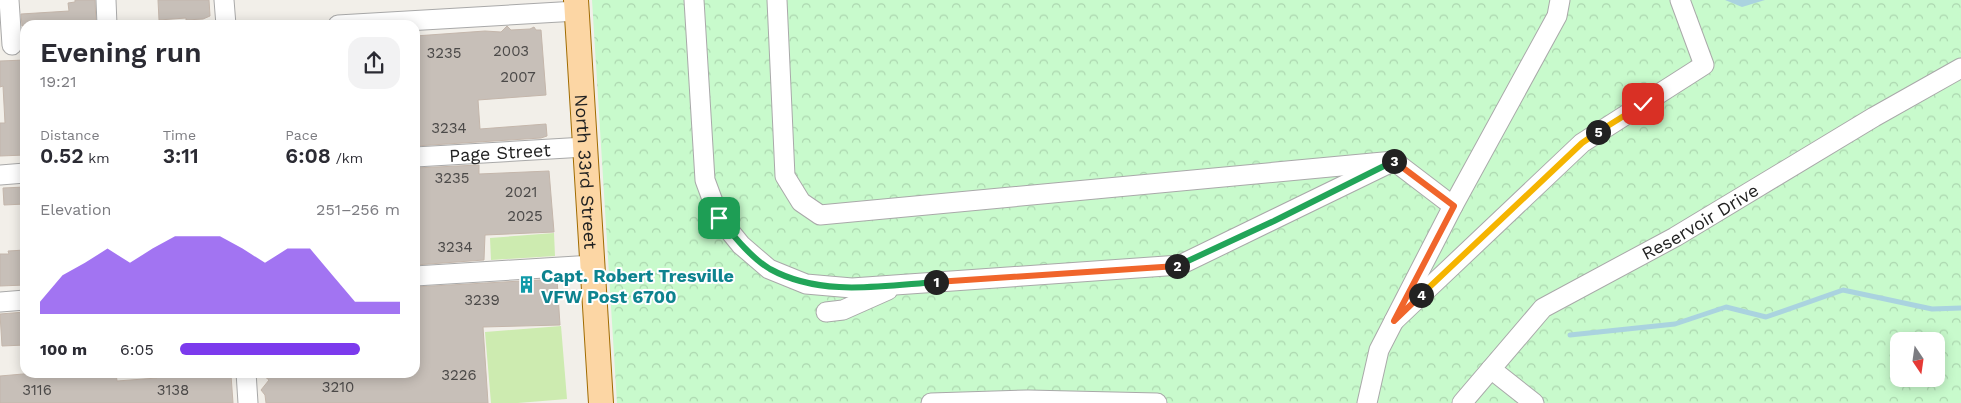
<!DOCTYPE html>
<html lang="en">
<head>
<meta charset="utf-8">
<style>
	body { margin:0; font-family:"Work Sans",sans-serif; background:#f2f2f3; color:#2b2b33; height:100vh; display:flex; flex-direction:column; font-size:19px; white-space:nowrap }
	* { box-sizing:border-box; margin:0 }
	p { font-size:16px; color:#7c7c81 }
	.icon { flex:none; width:28px; height:28px; fill:none; stroke:currentColor; stroke-width:2; stroke-linecap:round; stroke-linejoin:round }
	.map { position:relative; flex:1; overflow:hidden }
	.details { position:absolute; left:20px; top:20px; width:400px; height:358px; display:flex; flex-direction:column; background:#fff; border-radius:15px; box-shadow:0 2px 12px #0003 }
	.details>* { flex:none }
	.needle { width:32px; rotate:167deg }
	.fabs { position:absolute; left:1890px; top:332px; display:grid; gap:10px }
	.fabs a { display:grid; place-items:center; width:55px; height:55px; border-radius:10px; background:#fff; box-shadow:0 2px 12px #0003; font-size:25px }
	.pin { position:absolute; display:grid; place-items:center; width:42px; height:42px; color:#fff; margin:-21px; border-radius:10px; box-shadow:0 2px 8px #0006 }
	.km { position:absolute; width:25px; height:25px; margin:-12px; border-radius:50%; background:#222; color:#fff; font-size:14px; line-height:25px; text-align:center }
	.round { display:grid; place-items:center; flex:none; width:52px; height:52px; border-radius:15px; background:#f2f2f3 }
	.overview { display:flex; align-items:center; justify-content:space-between; height:85px; padding:0 20px }
	h1 { font-size:28px; font-weight:600; line-height:38px }
	.metrics { display:grid; grid-template-columns:repeat(3,1fr); gap:8px; height:85px; padding:5px 20px }
	.metrics div { display:grid; align-content:center }
	.metrics b { font-size:21px; font-weight:600 }
	.metrics small { font-size:14px; font-weight:400 }
	.metrics p { font-size:14px }
	.chart { height:140px; padding:10px 20px }
	.chart p { display:flex; justify-content:space-between }
	.chart svg { width:100%; height:90px; margin-top:5px; fill:#7c3aed; opacity:.7 }
	ul { padding:0 20px; list-style:none; font-size:16px }
	li { display:grid; grid-template-columns:80px 60px 1fr; align-items:center; height:38px }
	li i { height:12px; border-radius:6px; background:#7c3aed }
	.map>svg:first-child { display:block }
	.grass { fill:#cdebb0 }
	.park { fill:url(#park-crowns); fill-rule:evenodd }
	.water { fill:#aad3df }
	.lines { fill:none; stroke-linecap:round; stroke-linejoin:round }
	.stream { stroke:#aad3df; stroke-width:5 }
	.building { fill:#c7bfb8; stroke:#c4b6ab }
	.minor-casing { stroke:#a9a9a9; stroke-width:21 }
	.major-casing { stroke:#a06b00; stroke-width:26 }
	.minor { stroke:#fff; stroke-width:19 }
	.major { stroke:#fcd6a4; stroke-width:24 }
	.split-1-casing { stroke:#fff; stroke-width:10 }
	.split-2-casing { stroke:#fff; stroke-width:10 }
	.split-3-casing { stroke:#fff; stroke-width:10 }
	.split-4-casing { stroke:#fff; stroke-width:10 }
	.split-5-casing { stroke:#fff; stroke-width:10 }
	.split-6-casing { stroke:#fff; stroke-width:10 }
	.split-1 { stroke:#22a559; stroke-width:6 }
	.split-2 { stroke:#f0652b; stroke-width:6 }
	.split-3 { stroke:#22a559; stroke-width:6 }
	.split-4 { stroke:#f0652b; stroke-width:6 }
	.split-5 { stroke:#f5b400; stroke-width:6 }
	.split-6 { stroke:#f5b400; stroke-width:6 }
	.labels { text-anchor:middle; dominant-baseline:central; stroke-width:4; stroke-linejoin:round; paint-order:stroke }
	.number-label { font-size:15px; fill:#4b4948 }
	.street-label { font-size:18px; fill:#222; stroke:#fff }
	.culture-label { font-size:18px; font-weight:bold; fill:#0d838f; stroke:#fff; text-anchor:start }
</style>
</head>
<body>
<div class="map">
<svg width="1961" height="403" viewBox="0 0 1961 403">
	<defs>
		<pattern id="park-crowns" width="20" height="18" patternUnits="userSpaceOnUse" patternTransform="scale(1.25)"><rect width="20" height="18" fill="#c8facc"/><path d="M2 6a3 3 0 1 1 6 0M12 15a3 3 0 1 1 6 0" fill="none" stroke="#acd6af"/></pattern>
	</defs>
	<rect width="100%" height="100%" fill="#f2efe9"/>
	<path class="grass" d="M554,233L555,256L491,260L490,238Z
		M561,326L567,399L518,403H491L485,332Z"/>
	<path class="park" d="M592,0H1961V403H617ZM1899,341H1936V379H1899Z"/>
	<path class="water" d="M1725,0H1765L1742,7Z"/>
	<g class="lines">
		<path class="stream" d="M1570,335L1675,324L1726,307L1766,317L1843,290L1932,309L1961,308"/>
	</g>
	<path class="building" d="M75,0H95L96,23L22,26L21,14L69,11L68,3L75,2Z
		M158,0H209L210,16L203,19L186,20V18L159,20Z
		M507,26L511,30L530,29L534,27L536,30H541L546,95L478,100L480,129L546,124L547,136L541,138L415,146V36L485,31L501,32Z
		M25,60V155L0,156V123H5L3,86L0,87V61Z
		M479,165V174L549,171L554,232L485,235L484,260L415,265V168Z
		M25,187V204L4,205L3,188Z
		M25,250V285L0,286V254H9L8,251Z
		M557,279L560,325L483,327L488,403H266L265,395L261,390L269,380L259,372H415V287Z
		M25,312V345L2,346L0,314Z
		M46,372H51L52,376L116,373L117,381L157,378V375L167,374V372L229,374L231,375L233,403H0V376Z"/>
	<g class="lines">
		<defs>
			<g id="minor">
				<path d="M9,0L12,45"/>
				<path d="M106,0L107,25"/>
				<path d="M224,0L226,25"/>
				<path d="M694,0L705,180L719,218L741,245L769,269L806,284L852,288L1180,265L1394,161"/>
				<path d="M777,0L785,176L801,202L820,215L1394,161L1453,206"/>
				<path d="M338,25L577,11"/>
				<path id="s1" d="M415,157L585,147"/>
				<path d="M0,175L25,173"/>
				<path d="M415,276L593,265"/>
				<path d="M0,302L25,300"/>
				<path d="M826,312L843,310L888,290"/>
				<path d="M1394,321L1582,143L1704,65L1680,0"/>
				<path d="M1491,369L1534,403"/>
				<path d="M246,372L248,403"/>
				<path d="M931,403L1028,400L1157,403"/>
				<path d="M1367,403L1379,350L1453,206L1557,16L1560,0"/>
				<path id="s2" d="M1462,403L1543,308L1675,237L1874,117L1961,68"/>
			</g>
			<g id="major">
				<path id="s3" d="M576,0L601,403"/>
			</g>
		</defs>
		<use href="#minor" class="minor-casing"/>
		<use href="#major" class="major-casing"/>
		<use href="#minor" class="minor"/>
		<use href="#major" class="major"/>
	</g>
	<g class="lines">
		<defs>
			<path id="split-1" d="M719,218C733,235 751,258 770,269C821,297 881,286 936,282"/>
			<path id="split-2" d="M936,282L1177,266"/>
			<path id="split-3" d="M1177,266L1274,221L1394,161"/>
			<path id="split-4" d="M1394,161L1454,206L1394,321L1421,295"/>
			<path id="split-5" d="M1421,295L1582,143L1598,132"/>
			<path id="split-6" d="M1598,132L1643,104"/>
		</defs>
		<use href="#split-1" class="split-1-casing"/>
		<use href="#split-2" class="split-2-casing"/>
		<use href="#split-3" class="split-3-casing"/>
		<use href="#split-4" class="split-4-casing"/>
		<use href="#split-5" class="split-5-casing"/>
		<use href="#split-6" class="split-6-casing"/>
		<use href="#split-1" class="split-1"/>
		<use href="#split-2" class="split-2"/>
		<use href="#split-3" class="split-3"/>
		<use href="#split-4" class="split-4"/>
		<use href="#split-5" class="split-5"/>
		<use href="#split-6" class="split-6"/>
	</g>
	<defs>
		<symbol id="building-bare" viewBox="-9 -9 18 18"><path d="M-4-6H4V6H1V3H-1V6H-4ZM-2.5-4.3h1.7v1.8h-1.7ZM.8-4.3h1.7v1.8H.8ZM-2.5-1h1.7V.8h-1.7ZM.8-1h1.7V.8H.8Z" fill="#0f9aa8" stroke="#fff" stroke-width="2.5" paint-order="stroke"/></symbol>
	</defs>
	<g fill-rule="evenodd">
		<use href="#building-bare" x="514" y="272" width="25" height="25"/>
	</g>
	<g class="labels">
		<g class="number-label">
			<text x="511" y="51">2003</text>
			<text x="444" y="53">3235</text>
			<text x="518" y="77">2007</text>
			<text x="449" y="128">3234</text>
			<text x="452" y="178">3235</text>
			<text x="521" y="192">2021</text>
			<text x="525" y="216">2025</text>
			<text x="455" y="247">3234</text>
			<text x="482" y="300">3239</text>
			<text x="459" y="375">3226</text>
			<text x="338" y="387">3210</text>
			<text x="37" y="390">3116</text>
			<text x="173" y="390">3138</text>
		</g>
		<g class="street-label">
			<text stroke="none"><textPath href="#s1" startOffset="85">Page Street</textPath></text>
			<text stroke="none"><textPath href="#s3" startOffset="172">North 33rd Street</textPath></text>
			<text stroke="none"><textPath href="#s2" startOffset="304">Reservoir Drive</textPath></text>
		</g>
		<g class="culture-label">
			<text x="541" y="275">Capt. Robert Tresville<tspan x="541" dy="21">VFW Post 6700</tspan></text>
		</g>
	</g>
</svg>
<div class="fabs">
<a><svg class="needle" viewBox="-14 -14 28 28"><path d="M0-13l5 13h-10z" fill="#e53935"/><path d="M0 13l5-13h-10z" fill="#7c7c81"/></svg></a>
</div>
<div class="pin" style="left:719px;top:218px;background:#1e9e55"><svg class="icon" aria-label="arrive" viewBox="0 0 24 24"><path d="M6 21V4h12l-3 4 3 4H6"/></svg></div>
<div class="pin" style="left:1643px;top:104px;background:#d93025"><svg class="icon" aria-label="check" viewBox="0 0 24 24"><path d="M5 12l5 5 9-10"/></svg></div>
<b class="km" style="left:936px;top:282px">1</b>
<b class="km" style="left:1177px;top:266px">2</b>
<b class="km" style="left:1394px;top:161px">3</b>
<b class="km" style="left:1421px;top:295px">4</b>
<b class="km" style="left:1598px;top:132px">5</b>
<section class="details">
<div class="overview"><div><h1>Evening run</h1><p>19:21</p></div><a class="round"><svg class="icon" aria-label="share" viewBox="0 0 24 24"><path d="M12 15V3M7 8l5-5 5 5M5 13v7h14v-7"/></svg></a></div>
<div class="metrics">
<div><p>Distance</p><b>0.52<small> km</small></b></div>
<div><p>Time</p><b>3:11</b></div>
<div><p>Pace</p><b>6:08<small> /km</small></b></div>
</div>
<div class="chart"><p><span>Elevation</span>251–256 m</p>
<svg viewBox="0 0 160 44" preserveAspectRatio="none"><path d="M0 44V38L10 25L20 19L30 12L40 19L50 12L60 6L70 6L80 6L90 12L100 19L110 12L120 12L130 25L140 38L150 38L160 38V44z"/></svg>
</div>
<ul>
<li><b>100 m</b>6:05<i style="width:82%"></i></li>
</ul>
</section>
</div>
</body>
</html>
